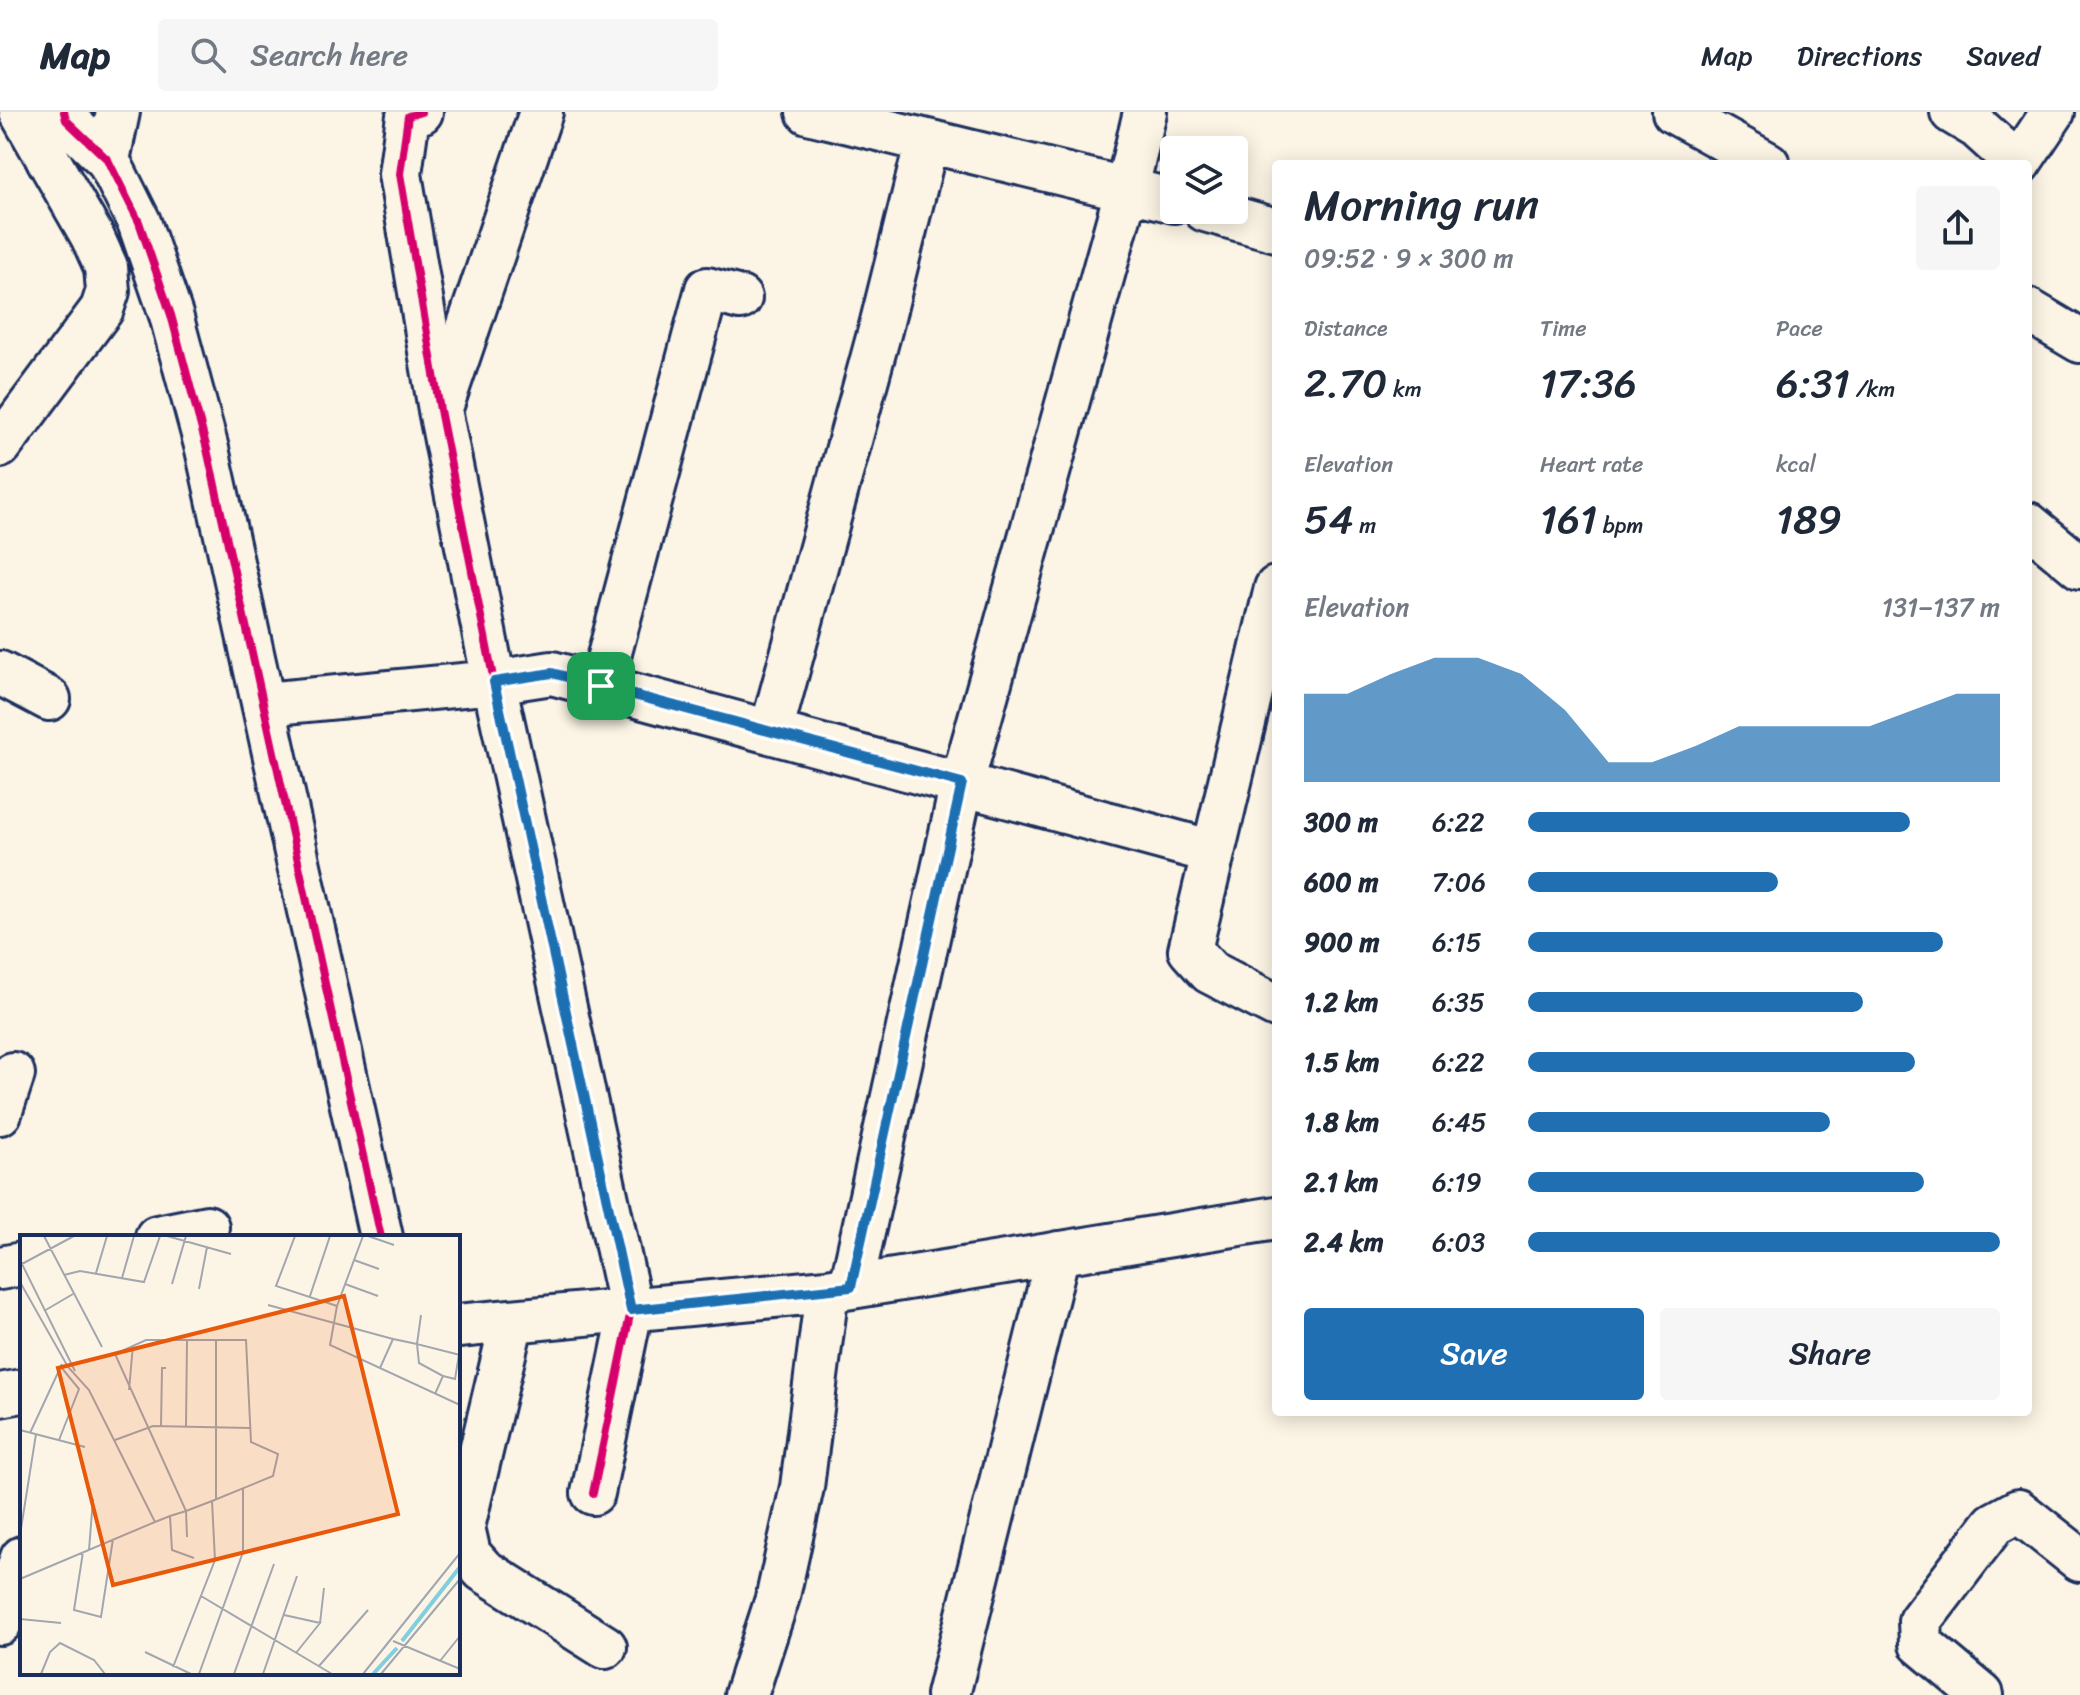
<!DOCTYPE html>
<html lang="en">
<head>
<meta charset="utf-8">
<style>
	body { margin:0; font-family:Sriracha,sans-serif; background:#f6f6f7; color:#1f2937; height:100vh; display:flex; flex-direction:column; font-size:30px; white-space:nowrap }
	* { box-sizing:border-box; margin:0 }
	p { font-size:26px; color:#747a83 }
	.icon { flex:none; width:44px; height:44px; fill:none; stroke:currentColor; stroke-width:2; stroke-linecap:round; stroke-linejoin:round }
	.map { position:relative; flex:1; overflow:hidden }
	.panel { position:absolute; left:1272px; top:48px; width:760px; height:1256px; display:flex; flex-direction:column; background:#fff; border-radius:8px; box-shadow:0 4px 20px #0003 }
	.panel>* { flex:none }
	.buttons { position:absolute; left:1160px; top:24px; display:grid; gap:16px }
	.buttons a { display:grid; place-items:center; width:88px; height:88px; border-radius:8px; background:#fff; box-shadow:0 4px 20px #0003; font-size:40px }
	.pin { position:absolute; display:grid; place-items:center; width:68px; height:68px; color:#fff; margin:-34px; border-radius:16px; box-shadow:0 4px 12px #0006 }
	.round { display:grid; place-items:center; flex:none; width:84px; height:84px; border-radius:8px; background:#f6f6f7 }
	.overview { display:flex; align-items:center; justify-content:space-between; height:136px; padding:0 32px }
	h1 { font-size:44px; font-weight:600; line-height:60px }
	.figures { display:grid; grid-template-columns:repeat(3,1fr); gap:12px; height:136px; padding:8px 32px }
	.figures div { display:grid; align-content:center }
	.figures b { font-size:40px; font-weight:600 }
	.figures small { font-size:22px; font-weight:400 }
	.figures p { font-size:22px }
	.chart { height:224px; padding:16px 32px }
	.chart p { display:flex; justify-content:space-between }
	.chart svg { width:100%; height:144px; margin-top:8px; fill:#1f6fb2; opacity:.7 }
	.primary-button { display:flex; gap:16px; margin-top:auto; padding:16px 32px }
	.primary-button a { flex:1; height:92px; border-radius:8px; background:#1f6fb2; color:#fff; font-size:32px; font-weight:600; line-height:92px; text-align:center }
	.primary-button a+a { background:#f6f6f7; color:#1f2937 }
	ul { padding:0 32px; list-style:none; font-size:26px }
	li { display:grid; grid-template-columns:128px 96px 1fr; align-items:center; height:60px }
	li i { height:20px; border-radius:10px; background:#1f6fb2 }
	header { display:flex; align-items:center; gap:48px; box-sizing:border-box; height:112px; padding:0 40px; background:#fff; border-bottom:2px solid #e0e1e3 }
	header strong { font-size:38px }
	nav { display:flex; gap:44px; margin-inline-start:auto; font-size:28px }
	.search { width:560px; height:72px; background:#f6f6f7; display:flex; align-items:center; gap:20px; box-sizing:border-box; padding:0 28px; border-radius:8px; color:#747a83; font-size:30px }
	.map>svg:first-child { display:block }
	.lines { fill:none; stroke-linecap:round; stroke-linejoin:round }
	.minor-casing { stroke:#1b2f5e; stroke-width:48 }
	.minor { stroke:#fcf5e5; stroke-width:42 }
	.cycleway-casing { stroke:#fcf5e5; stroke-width:13 }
	.cycleway { stroke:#d6006c; stroke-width:8 }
	.route-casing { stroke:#fff; stroke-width:16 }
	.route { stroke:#1f6fb2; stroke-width:10 }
	.inset-river { fill:none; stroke:#80cede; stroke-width:4 }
	.inset-road { fill:none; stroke:#a2a6af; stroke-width:2 }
	.view { fill:#e8590c; fill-opacity:0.15; stroke:#e8590c; stroke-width:4 }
	.inset-edge { fill:none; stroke:#1b2f5e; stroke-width:4 }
</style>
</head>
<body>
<header>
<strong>Map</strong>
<div class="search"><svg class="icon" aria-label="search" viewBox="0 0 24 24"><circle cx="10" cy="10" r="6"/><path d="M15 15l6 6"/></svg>Search here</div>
<nav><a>Map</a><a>Directions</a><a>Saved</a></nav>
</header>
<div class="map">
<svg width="2080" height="1583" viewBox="0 0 2080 1583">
	<rect width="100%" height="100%" fill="#fcf5e5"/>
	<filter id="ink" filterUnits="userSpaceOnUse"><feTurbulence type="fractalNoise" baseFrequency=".0125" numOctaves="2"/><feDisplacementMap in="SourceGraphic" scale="16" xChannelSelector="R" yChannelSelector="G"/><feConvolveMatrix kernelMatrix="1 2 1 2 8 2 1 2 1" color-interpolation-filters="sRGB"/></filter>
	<g filter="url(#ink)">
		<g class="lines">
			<defs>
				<path id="minor" d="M64,0L66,8L108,48L139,110L171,203L207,337L381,1125
					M421,0L408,4L400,62L440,298L494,570L631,1198L593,1381
					M808,0L1174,89
					M1674,0L1768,52
					M1952,0L1977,15L2018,52
					M108,48L118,0
					M2019,51L2053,0
					M1205,98L1276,118
					M2028,198L2080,229
					M442,293L541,0
					M0,334L102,197L108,179L106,155L92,124L21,0
					M2028,412L2080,455
					M1276,476L1190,838L1210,860L1276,894
					M0,561L49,587
					M601,574L707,177L740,186
					M265,592L494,570L552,561L1213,740
					M771,620L880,218L927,29
					M0,1001L13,962
					M157,1125L207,1115
					M0,1156L22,1152
					M851,1175L962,671L1127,76L1145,0
					M512,1209L463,1415L469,1442L483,1458L605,1535
					M458,1214L827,1179L1276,1106
					M0,1283L22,1279
					M0,1511L22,1446
					M746,1583L778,1484L802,1375L827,1179
					M948,1583L1058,1141
					M1982,1583L1921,1532L1920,1509L1994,1412L2018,1399L2080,1448"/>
			</defs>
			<use href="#minor" class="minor-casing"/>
			<use href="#minor" class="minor"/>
			<defs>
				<path id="cycleway" d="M64,0L66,8L108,48L139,110L171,203L207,337L381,1125
					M421,0L408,4L400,62L440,298L494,570L631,1198L593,1381"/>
			</defs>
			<use href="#cycleway" class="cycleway-casing"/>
			<use href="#cycleway" class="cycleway"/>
		</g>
	</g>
	<g class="lines" filter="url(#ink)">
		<defs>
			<path id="route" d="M552,561L962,671L851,1175L631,1198L494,570Z"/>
		</defs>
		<use href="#route" class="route-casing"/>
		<use href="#route" class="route"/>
	</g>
	<g transform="translate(20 1123)">
		<rect width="440" height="440" fill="#fcf5e5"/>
		<path class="inset-river" d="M382,406L440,332M353,439L377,413"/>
		<path class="inset-road" d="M24,1L82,112M147,1L211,19M275,1L256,51L317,71L310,110L440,170M348,1L374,10M0,25L55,136M334,25L359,34M0,30L54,1M76,38L87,1M44,40L60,36L124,47L140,1M102,43L114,1M0,47L48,132L69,155L135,287M152,49L166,1M325,49L358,61M179,54L187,12M290,61L310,1M248,70L373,104M317,71L343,1M24,76L53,59M360,133L373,104L397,109L401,80M423,141L435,144L440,113M109,155L113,110M415,159L423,141L399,128L397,109L440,120M141,191L142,133H146M166,191L167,105M0,195L65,212M10,198L42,129M39,205L59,154L41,132M95,205L133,191L230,193M196,265V105M150,281L152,315L174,323M0,300L16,199M69,315L73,264M63,317L54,375L81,382L93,304M0,344L135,287L150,281L166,276L192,266L253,241L258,219L231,207L226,105H126L95,119L166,276L167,302M181,361L312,439M264,380L300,388L276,418M0,384L41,388M300,388L304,353M373,406L440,434M125,417L171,439M420,426L440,401M299,431L348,375M153,432L195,325L192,266M21,439L30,417L40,408L74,425L85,439M179,439L223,317V253M214,439L254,329M243,439L277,341M343,439L440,318M361,439L440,344"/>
		<path class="view" d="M324,61L378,279L93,350L38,133Z"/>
		<rect width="440" height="440" class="inset-edge"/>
	</g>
</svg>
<div class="buttons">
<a><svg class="icon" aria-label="layers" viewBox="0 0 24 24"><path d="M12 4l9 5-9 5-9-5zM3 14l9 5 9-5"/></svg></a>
</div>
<div class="pin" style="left:601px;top:574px;background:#1e9e55"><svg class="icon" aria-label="arrive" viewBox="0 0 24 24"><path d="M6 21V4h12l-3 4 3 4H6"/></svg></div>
<section class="panel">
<div class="overview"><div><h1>Morning run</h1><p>09:52 · 9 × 300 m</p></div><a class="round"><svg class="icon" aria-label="share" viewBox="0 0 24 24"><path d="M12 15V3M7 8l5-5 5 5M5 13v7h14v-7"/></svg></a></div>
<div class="figures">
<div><p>Distance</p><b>2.70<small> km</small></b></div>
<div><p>Time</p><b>17:36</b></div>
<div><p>Pace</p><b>6:31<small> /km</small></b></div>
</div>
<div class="figures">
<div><p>Elevation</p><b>54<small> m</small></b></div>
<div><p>Heart rate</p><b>161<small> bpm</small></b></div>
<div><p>kcal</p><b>189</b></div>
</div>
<div class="chart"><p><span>Elevation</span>131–137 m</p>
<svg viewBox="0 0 160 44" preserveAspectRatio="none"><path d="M0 44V17L10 17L20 11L30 6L40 6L50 11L60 22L70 38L80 38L90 33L100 27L110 27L120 27L130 27L140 22L150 17L160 17V44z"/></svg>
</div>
<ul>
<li><b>300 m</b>6:22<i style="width:81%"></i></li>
<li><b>600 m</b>7:06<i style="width:53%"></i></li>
<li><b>900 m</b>6:15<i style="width:88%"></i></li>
<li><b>1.2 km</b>6:35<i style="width:71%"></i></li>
<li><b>1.5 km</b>6:22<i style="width:82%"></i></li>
<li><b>1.8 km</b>6:45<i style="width:64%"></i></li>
<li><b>2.1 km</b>6:19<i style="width:84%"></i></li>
<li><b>2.4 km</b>6:03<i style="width:100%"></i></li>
</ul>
<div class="primary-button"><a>Save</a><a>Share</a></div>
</section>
</div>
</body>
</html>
